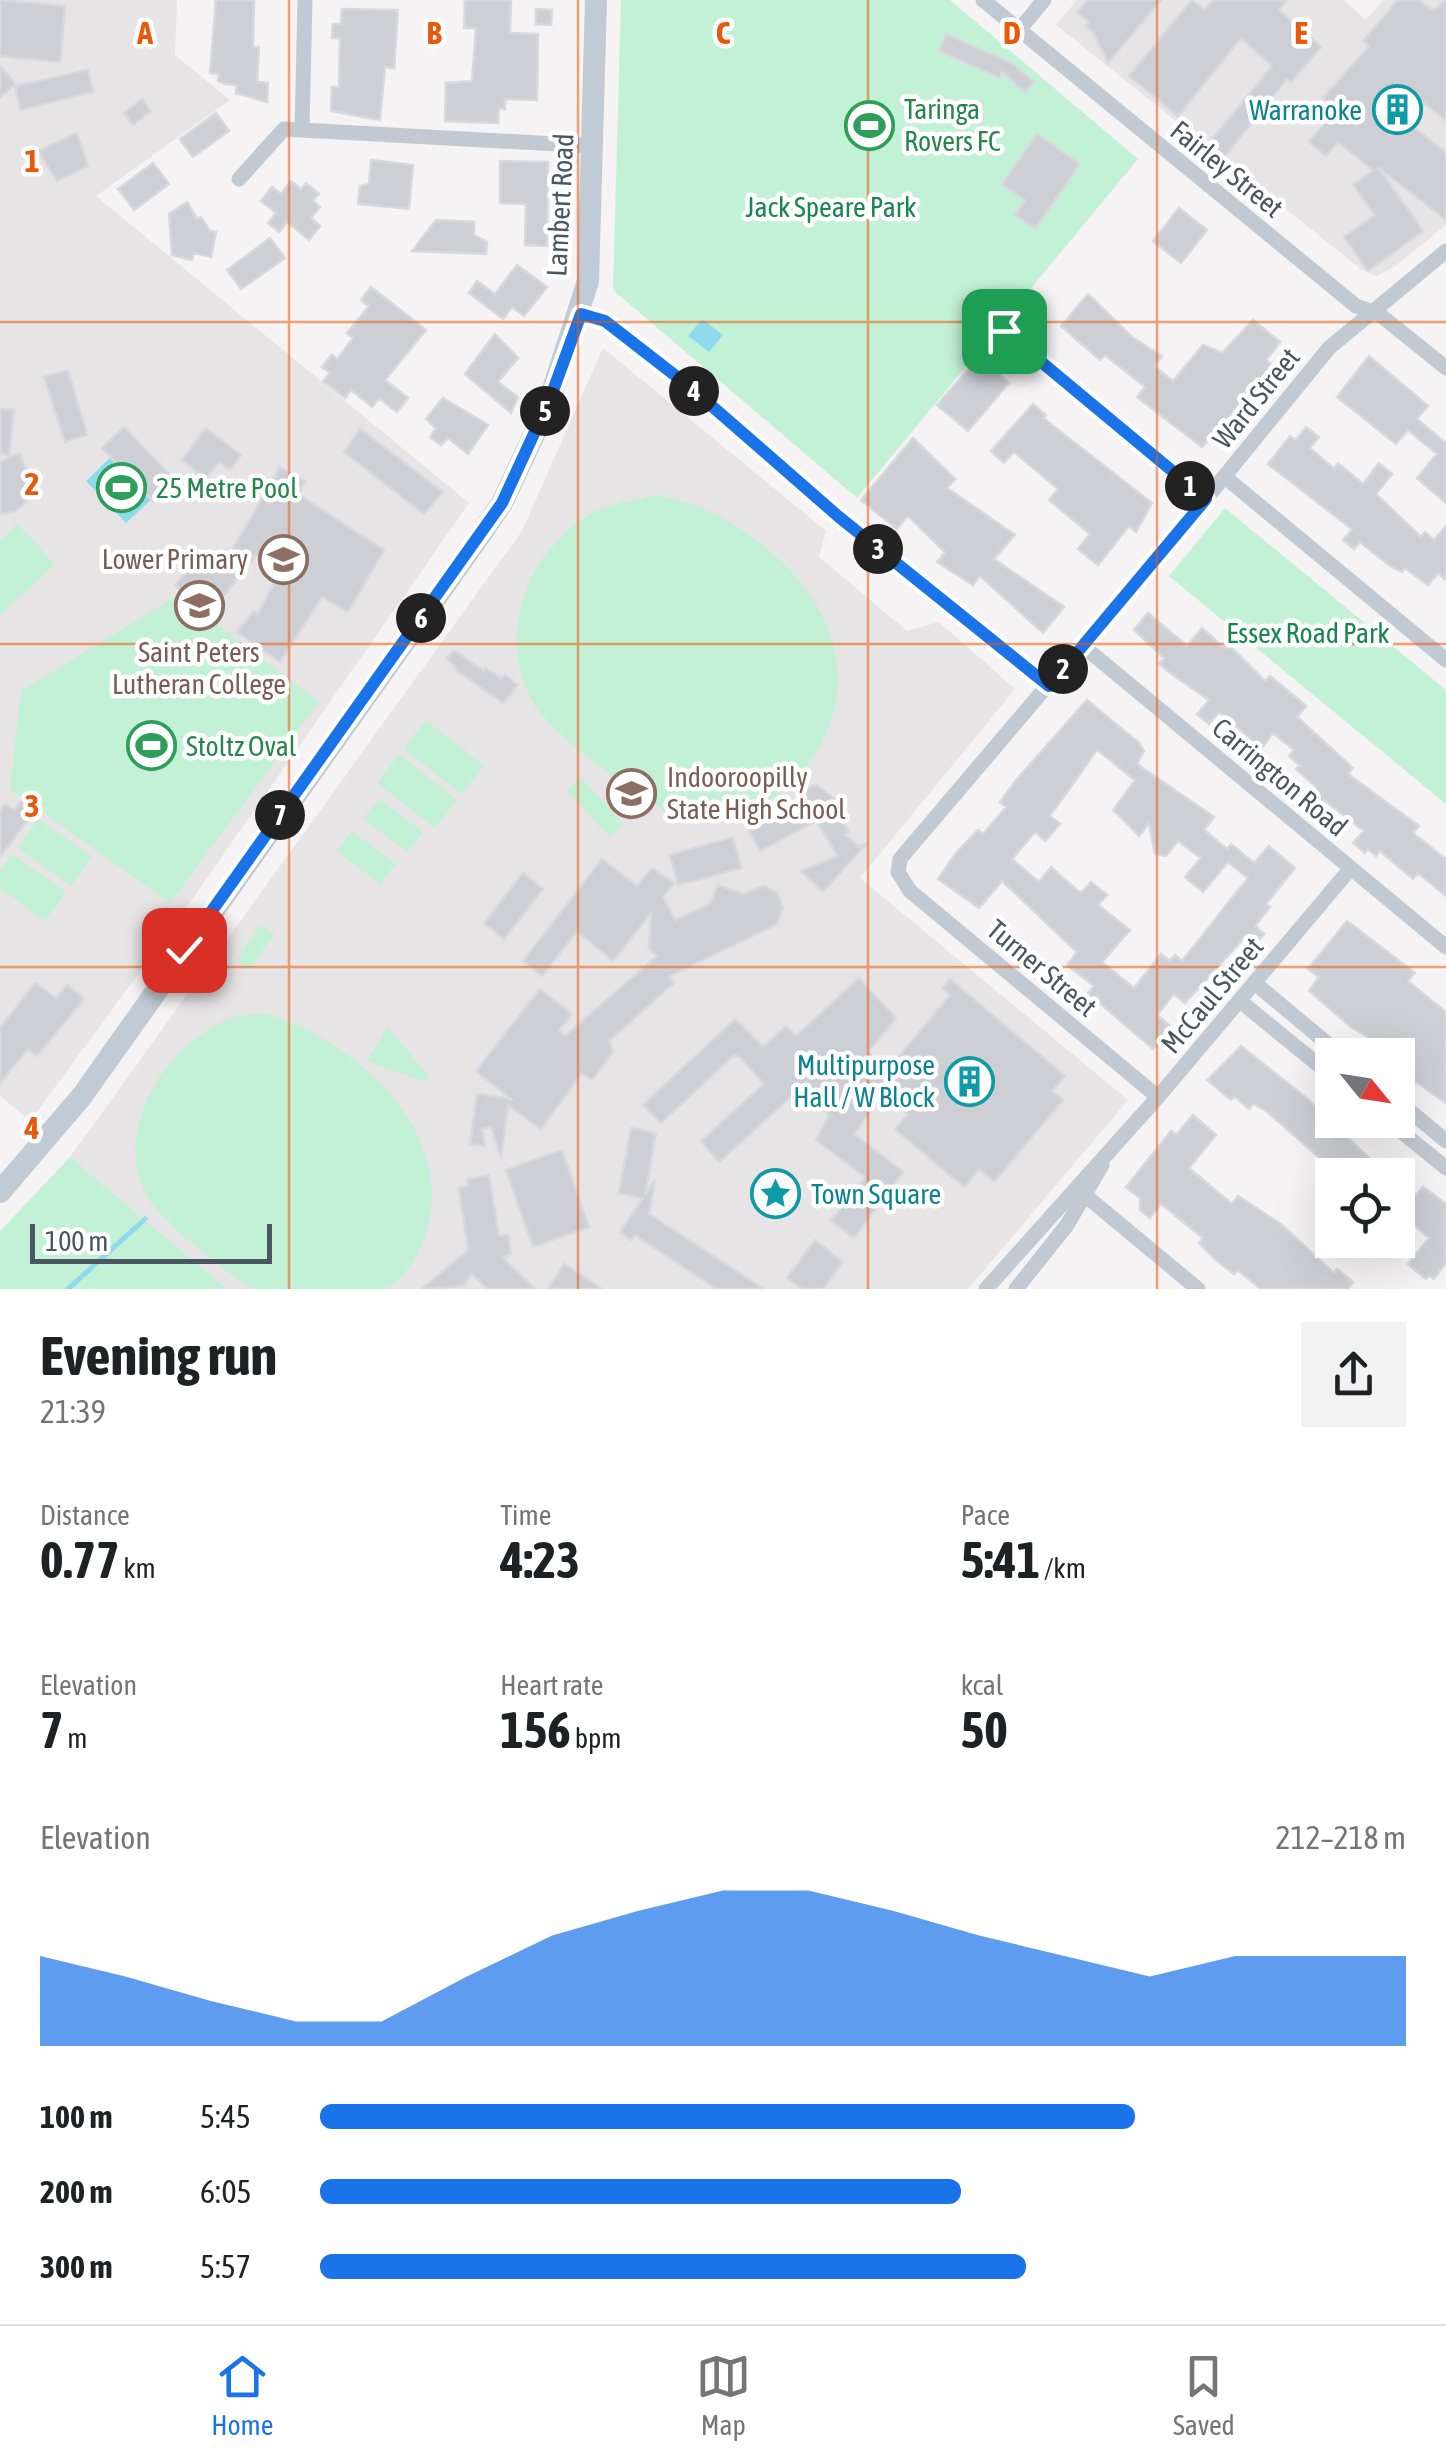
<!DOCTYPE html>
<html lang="en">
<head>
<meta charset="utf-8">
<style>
	body { margin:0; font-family:"Asap Condensed",sans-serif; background:#f2f2f2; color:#202124; height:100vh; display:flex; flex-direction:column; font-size:38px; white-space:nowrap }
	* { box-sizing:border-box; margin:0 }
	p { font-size:32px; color:#757577 }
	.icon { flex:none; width:55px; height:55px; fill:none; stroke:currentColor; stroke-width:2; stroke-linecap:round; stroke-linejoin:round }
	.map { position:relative; height:1289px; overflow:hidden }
	.details { display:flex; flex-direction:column; background:#fff; flex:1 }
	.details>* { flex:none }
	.needle { width:65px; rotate:120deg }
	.fabs { position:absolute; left:1315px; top:1038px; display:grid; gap:20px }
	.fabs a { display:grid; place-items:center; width:100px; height:100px; border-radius:0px; background:#fff; box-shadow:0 10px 40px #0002; font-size:50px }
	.scale { position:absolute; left:30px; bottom:25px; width:242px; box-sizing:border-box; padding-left:10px; border:5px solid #4a5661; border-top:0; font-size:28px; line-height:35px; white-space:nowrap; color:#4a5661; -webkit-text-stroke:8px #fff; paint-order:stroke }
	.pin { position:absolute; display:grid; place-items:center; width:85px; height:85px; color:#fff; margin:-42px; border-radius:20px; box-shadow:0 5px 15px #0006 }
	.km { position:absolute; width:50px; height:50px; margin:-25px; border-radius:50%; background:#222; color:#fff; font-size:28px; line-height:50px; text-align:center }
	.round { display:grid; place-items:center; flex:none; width:105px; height:105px; border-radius:0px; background:#f2f2f2 }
	.overview { display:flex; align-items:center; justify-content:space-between; height:170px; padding:0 40px }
	h1 { font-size:55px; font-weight:700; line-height:75px }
	.metrics { display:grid; grid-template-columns:repeat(3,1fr); gap:15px; height:170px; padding:10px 40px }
	.metrics div { display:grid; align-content:center }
	.metrics b { font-size:50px; font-weight:700 }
	.metrics small { font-size:28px; font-weight:400 }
	.metrics p { font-size:28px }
	.chart { height:280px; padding:20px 40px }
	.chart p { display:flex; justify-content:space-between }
	.chart svg { width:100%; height:180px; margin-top:10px; fill:#1a73e8; opacity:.7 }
	ul { padding:0 40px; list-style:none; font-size:32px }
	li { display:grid; grid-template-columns:160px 120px 1fr; align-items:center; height:75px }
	li i { height:25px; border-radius:12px; background:#1a73e8 }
	.dock { display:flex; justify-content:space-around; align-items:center; height:140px; border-top:2px solid #e0e0e0; background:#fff; font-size:28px; color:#757577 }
	.dock a { display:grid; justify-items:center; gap:5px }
	.dock .current { color:#1a73e8 }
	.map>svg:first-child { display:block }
	.education { fill:#e6e4e5 }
	.green { fill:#c3f1d5 }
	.water { fill:#90daee }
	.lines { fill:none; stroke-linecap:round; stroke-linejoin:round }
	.stream { stroke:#90daee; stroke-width:5 }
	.building { fill:#cdcfd5; stroke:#d7d9de; stroke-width:2.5; fill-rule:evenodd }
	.minor { stroke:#c1cad2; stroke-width:15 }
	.secondary { stroke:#c1cbd6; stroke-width:22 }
	.route-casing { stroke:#fff; stroke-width:20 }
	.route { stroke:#1a73e8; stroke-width:12 }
	.grid { fill:none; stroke:#e8590c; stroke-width:2.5; stroke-opacity:0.55 }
	.labels { text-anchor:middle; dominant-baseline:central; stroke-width:9; stroke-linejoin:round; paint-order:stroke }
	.leisure-label { font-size:28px; fill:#27864d; stroke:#fff; text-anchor:start }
	.culture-label { font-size:28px; fill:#0d838f; stroke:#fff; text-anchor:end }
	.street-label { font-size:28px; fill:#4a5661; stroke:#fff }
	.park-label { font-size:28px; fill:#17864f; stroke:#fff }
	.education-label { font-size:28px; fill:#785e54; stroke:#fff; text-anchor:end }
	.grid-label { font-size:32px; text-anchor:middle; font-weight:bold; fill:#e8590c; stroke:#fff; stroke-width:9; stroke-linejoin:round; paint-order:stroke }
</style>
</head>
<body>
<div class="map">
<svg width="1446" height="1289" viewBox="0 0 1446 1289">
	<rect width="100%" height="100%" fill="#f5f3f3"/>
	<path class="education" d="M0,0H177L175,55L230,100L96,196L469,503L165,938L30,1121L0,1096Z
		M1077,0H1344L1366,20L1383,0H1446V225L1394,267L1376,276L1362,270L1056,25Z
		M603,348L826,531L819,557L907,631L939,622L1015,689L860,878L1128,1100L968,1289H227L70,1157L522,531Z"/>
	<path class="green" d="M621,0H950L1138,159L857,498L613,290Z
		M658,495C674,500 693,503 708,511C818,564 889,679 793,782C770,807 715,822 681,815C653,809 625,786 603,769C582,752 558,735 541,714C490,647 524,552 592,513C610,503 638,500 658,495Z
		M1225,508L1446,690V804L1169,576Z
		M18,524L55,564L0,615V540Z
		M178,595L319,702L170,903L10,789L21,691Z
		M426,720L484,766L462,794L404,749Z
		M399,754L457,800L435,828L377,783Z
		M580,777L624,824L610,837L566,790Z
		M379,799L423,832L407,852L363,819Z
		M38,819L92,857L71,886L18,848Z
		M352,831L396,864L380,884L337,851Z
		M12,854L66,892L45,921L0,888V870Z
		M261,925L274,935L249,970L236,961Z
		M267,1014C361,1042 469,1144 420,1248C413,1264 398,1287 379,1289C356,1289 278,1289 258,1289C239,1285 222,1266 207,1255C185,1238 151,1211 141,1183C119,1118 169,1044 229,1019C240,1014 255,1015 267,1014Z
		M387,1027L429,1076L425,1082L367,1061Z
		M70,1157L227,1289H0V1231Z"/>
	<path class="water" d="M702,319L723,335L709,352L688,336Z
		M116,452L156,495L126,523L86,481Z"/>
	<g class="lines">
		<path class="stream" d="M68,1289L145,1219"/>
	</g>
	<path class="building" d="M0,0L65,6L60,62L0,56Z
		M216,0H254L253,47H259L257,82L268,83L267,102L236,93L237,85L225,84L218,81L219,74L210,73Z
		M465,0H511L510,33L538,34L537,100L505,99V109L499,108L498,123L445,121L446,83L472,81L476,28H464Z
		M1088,0H1161L1108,63L1094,33L1085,26L1089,22L1077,12Z
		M1192,0L1205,10L1213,0H1287L1279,10L1321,47L1291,82L1287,79L1225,156L1209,143L1272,66L1241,38L1178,116L1129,76Z
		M1398,0H1419L1433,11L1446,0V121L1424,103L1409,123L1446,153V220L1378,167L1423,231L1368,271L1344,237L1375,215L1353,185L1373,170L1338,142L1326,156L1309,142L1336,109L1323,98L1369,46L1363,41Z
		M342,9L398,10L394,68L385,67L380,120L331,111L332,87H339L340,38H332L333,24H341Z
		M536,9L552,10L551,25L536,24Z
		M946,34L1014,64L1034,82L1025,92L1002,72L1000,78L939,51Z
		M0,66L16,84L0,97Z
		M88,70L93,92L20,110L15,86Z
		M142,99L151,111L133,125L124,113Z
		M216,113L229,131L193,157L180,139Z
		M77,133L88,166L57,181L38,151Z
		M1037,134L1080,164L1035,229L1015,215L1025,200L1002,184Z
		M371,160L413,165L409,209L358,204L360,186L369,184Z
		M500,161L548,162L547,246L525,245L526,204L500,203Z
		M153,163L169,184L134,210L118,189Z
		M291,181L301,189L306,183L319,194L313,201L320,207L311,218L320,226L309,240L287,222L279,232L268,223L276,213L261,201L272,187L281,194Z
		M187,202L197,219L201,217L210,231L216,232L211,257L194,253L192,260L172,255L169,214Z
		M1179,208L1207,230L1181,263L1153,241Z
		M436,220L474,222V235L487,242L486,254L412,251Z
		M270,238L285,258L241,289L227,270Z
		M517,265L547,287L524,316L512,307L503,319L469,293L477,281L495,294Z
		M371,287L426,330L385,380L408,398L397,412L379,398L372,407L351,390L345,398L323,381L330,373L322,367L332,355L337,359L353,338L347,333L369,306L361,300Z
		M1088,294L1132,337L1162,356L1154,366L1173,381L1203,345L1222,353L1253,320L1280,342L1266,360L1271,364L1259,382L1202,447L1137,397L1145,387L1105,355L1100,360L1061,326Z
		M495,334L518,358L498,382L518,397L511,413L465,374Z
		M1369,356L1428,406L1417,419L1446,443V503L1417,478L1437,454L1408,430L1396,444L1337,397Z
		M979,357L1009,383L968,431L937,405Z
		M68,370L87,435L65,442L44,377Z
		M443,398L488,425L468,454L448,438L441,445L430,437L436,428L426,419Z
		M1033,404L1046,415L1043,418L1152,503L1136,532L1129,526L1098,565L1078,549L1090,534L1049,500L1058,489L1014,452L1004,463L991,451Z
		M0,409L14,410L9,455L0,454Z
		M124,427L175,480L153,501L102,448Z
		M1306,427L1319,437L1310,448L1334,469L1338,463L1363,484L1379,463L1392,474L1376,494L1421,537L1425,532L1434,540L1446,526V580L1438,573L1428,585L1405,568L1402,572L1390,566L1360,542L1354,549L1343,540L1352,529L1268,464L1290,436L1296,440Z
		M206,428L241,455L230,470L219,462L206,479L182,460Z
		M360,429L443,492L424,514L344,452Z
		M913,438L955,479L947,488L1015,535L994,559L1064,607L1043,633L980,576L973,585L937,562L945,552L908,516L897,529L861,500Z
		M19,453L37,492L16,511L0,514V462Z
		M280,467L305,481L298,494L384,550L348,612L322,597L280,662L237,632L254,611L258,614L281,570L256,555L210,613L175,585L197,558L211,569L225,550L230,554Z
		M1148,613L1187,646L1202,628L1222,646L1232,648L1265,681L1270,676L1306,706L1297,717L1353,768L1348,774L1419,826L1413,833L1446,859V896L1418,873L1413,879L1380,851L1376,856L1368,849L1365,853L1353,843L1364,831L1324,800L1319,805L1308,796L1316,787L1296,769L1300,766L1289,756L1294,750L1273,733L1262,748L1219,712L1209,724L1197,714L1209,700L1166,670L1159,663L1164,658L1134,630Z
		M454,650L484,671L486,668L501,679L505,675L518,685L503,703L460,673L447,658Z
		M1087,700L1138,742L1144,751L1137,764L1214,817L1204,830L1227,849L1231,844L1254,863L1269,846L1295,868L1266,904L1270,907L1255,926L1264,934L1253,946L1244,938L1185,1003L1174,994L1157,1015L1170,1026L1153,1049L1088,993L1094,986L1067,965L1077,952L1002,881L979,908L938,879L956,853L978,830L983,834L1006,807L1000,802L1017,779ZM1097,750L1135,780L1113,810L1139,836L1149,823L1155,854L1166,856L1178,841L1201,858L1185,877L1203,892L1228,862L1248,878L1182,961L1175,955L1170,961L1161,954L1134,988L1102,962L1130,930L1098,905L1107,895L1091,882L1082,892L1078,891L1051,867L1039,882L1012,859L1035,832L1045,841L1060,824L1050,816Z
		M816,784L842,805L833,810L849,831L845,834L859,847L866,844L823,892L801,871L838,856L816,821L760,851L749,831L803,801L799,793Z
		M23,799L36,809L0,857V811L5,804L14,810Z
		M733,837L741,868L678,885L670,855Z
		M602,859L637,886L652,868L674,883L663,897L675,920L710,904L718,885L744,894L763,886L777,892L783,907L777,924L668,977L674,983L609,1041L613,1052L592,1080L582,1073L541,1129L508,1105L501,1158L491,1127L482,1129L485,1146L470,1144L477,1094L511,1099L476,1071L540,989L572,1014L559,1030L565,1036L657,956L649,949L651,913L613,961L577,931L542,976L523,961Z
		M523,873L543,889L504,939L484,923Z
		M1347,921L1415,973L1408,981L1446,1012V1103L1416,1082L1408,1093L1398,1084V1055L1351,1027L1309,991L1319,977L1308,969Z
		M859,978L896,1018L868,1052L886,1072L950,995L943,988L950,979L1065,1076L1052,1091L1063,1100L994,1182L979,1169L964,1187L895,1129L908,1114L884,1093L854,1134L903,1172L854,1238L831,1221L865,1177L816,1140L829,1115L803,1086L719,1162L701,1141L764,1084L740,1057L734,1055L661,1123L643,1105L735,1019L763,1047L786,1026L796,1036Z
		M35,983L56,998L67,985L84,999L37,1056L28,1049L0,1083V1028Z
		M1241,1046L1309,1100L1372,1161L1367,1165L1379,1175H1339L1265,1110L1253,1104L1249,1109L1234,1096L1231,1100L1207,1080Z
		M1193,1115L1216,1135L1189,1168L1232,1204L1238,1196L1282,1225L1334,1273L1337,1269L1353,1282L1348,1289H1261L1238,1270L1234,1274L1217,1261L1199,1243L1203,1238L1161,1204L1150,1218L1140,1210V1198L1126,1187L1171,1131L1176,1135Z
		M631,1128L656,1133L645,1195L655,1180L649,1214L764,1289H717L635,1235L631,1240L620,1232L643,1198L619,1193Z
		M562,1150L589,1227L533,1247L506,1170Z
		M489,1175L499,1236L508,1235L511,1254L503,1258L535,1289H488L472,1274L463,1286L422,1289L468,1250L459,1188L468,1186L467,1179Z
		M1398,1180L1416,1195L1423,1187L1446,1204V1263L1434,1279L1429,1275L1426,1279L1408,1264L1429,1238L1398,1211Z
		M815,1240L843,1262L823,1289H802L787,1278Z
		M564,1264L580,1274L602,1289H548Z"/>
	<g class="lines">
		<path class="minor" d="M983,0L1356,306L1379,314L1446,368
			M1019,30L1044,0
			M302,130L305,0
			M239,179L284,129L593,146
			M581,313L605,321L690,387L839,517L1049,686
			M1004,331L1206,499
			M1225,477L1446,660
			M1083,646L1446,947
			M1256,984L1341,1055
			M1240,1001L1332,1076
			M1158,1097L910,891L898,872L900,859L1206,499L1329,348L1446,251
			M1398,1101L1446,1141
			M1387,1120L1446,1168
			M1086,1196L1198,1289
			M986,1289L1158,1097L1351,868
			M1016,1289L1067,1225L1102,1165"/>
		<path class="secondary" d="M0,1192L82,1096L479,537L502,503L548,405L588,281L596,0"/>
	</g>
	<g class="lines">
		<defs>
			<path id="route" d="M184,950L502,503L550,399L581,314L605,321L690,387L839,517L1049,686L1206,499L1004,331"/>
		</defs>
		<use href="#route" class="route-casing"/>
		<use href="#route" class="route"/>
	</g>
	<path class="grid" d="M289,0V1289M578,0V1289M868,0V1289M1157,0V1289M0,322H1446M0,644H1446M0,967H1446"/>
	<defs>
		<symbol id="building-ring" viewBox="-11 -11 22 22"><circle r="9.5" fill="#fff" stroke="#0f9aa8" stroke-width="1.5"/><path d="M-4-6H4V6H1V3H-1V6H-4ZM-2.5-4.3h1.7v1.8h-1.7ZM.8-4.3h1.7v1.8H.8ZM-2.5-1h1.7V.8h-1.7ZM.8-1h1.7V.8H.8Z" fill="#0f9aa8"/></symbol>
		<symbol id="stadium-ring" viewBox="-11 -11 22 22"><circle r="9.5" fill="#fff" stroke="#2e9e5b" stroke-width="1.5"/><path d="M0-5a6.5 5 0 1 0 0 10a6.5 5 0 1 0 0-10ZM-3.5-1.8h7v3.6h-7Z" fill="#2e9e5b"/></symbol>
		<symbol id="school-ring" viewBox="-11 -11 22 22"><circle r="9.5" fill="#fff" stroke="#8d6e63" stroke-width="1.5"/><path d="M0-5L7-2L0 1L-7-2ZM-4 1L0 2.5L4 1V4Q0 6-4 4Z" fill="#8d6e63"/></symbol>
		<symbol id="sight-ring" viewBox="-11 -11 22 22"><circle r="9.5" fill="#fff" stroke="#0f9aa8" stroke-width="1.5"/><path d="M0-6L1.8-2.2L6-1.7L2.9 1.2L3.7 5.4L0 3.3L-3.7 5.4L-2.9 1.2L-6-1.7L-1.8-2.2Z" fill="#0f9aa8"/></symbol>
	</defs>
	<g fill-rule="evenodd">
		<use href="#building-ring" x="1370" y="82" width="55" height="55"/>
		<use href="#stadium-ring" x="842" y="98" width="55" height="55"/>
		<use href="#stadium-ring" x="94" y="460" width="55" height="55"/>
		<use href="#school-ring" x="256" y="532" width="55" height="55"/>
		<use href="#school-ring" x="172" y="578" width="55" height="55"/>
		<use href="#stadium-ring" x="124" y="718" width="55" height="55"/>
		<use href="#school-ring" x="604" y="766" width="55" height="55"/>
		<use href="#building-ring" x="942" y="1054" width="55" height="55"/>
		<use href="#sight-ring" x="748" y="1166" width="55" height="55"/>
	</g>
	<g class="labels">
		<g class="leisure-label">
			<text x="904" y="109">Taringa<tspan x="904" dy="32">Rovers FC</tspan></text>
			<text x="156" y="488">25 Metre Pool</text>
			<text x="186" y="746">Stoltz Oval</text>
		</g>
		<g class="culture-label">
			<text x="1362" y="110">Warranoke</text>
			<text x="935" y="1065">Multipurpose<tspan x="935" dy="32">Hall / W Block</tspan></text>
			<text x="811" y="1194" text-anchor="start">Town Square</text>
		</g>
		<g class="street-label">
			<text transform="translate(1227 169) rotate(39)">Fairley Street</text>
			<text transform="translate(560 205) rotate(-87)">Lambert Road</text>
			<text transform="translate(1256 398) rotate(-51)">Ward Street</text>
			<text transform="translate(1280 777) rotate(40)">Carrington Road</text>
			<text transform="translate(1042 968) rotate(40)">Turner Street</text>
			<text transform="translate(1212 995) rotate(-50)">McCaul Street</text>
		</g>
		<g class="park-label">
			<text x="831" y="207">Jack Speare Park</text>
			<text x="1308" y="633">Essex Road Park</text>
		</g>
		<g class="education-label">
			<text x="248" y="559">Lower Primary</text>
			<text x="199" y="652" text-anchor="middle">Saint Peters<tspan x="199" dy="32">Lutheran College</tspan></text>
			<text x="667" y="777" text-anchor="start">Indooroopilly<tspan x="667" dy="32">State High School</tspan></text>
		</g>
	</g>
	<g class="grid-label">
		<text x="145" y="44">A</text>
		<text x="434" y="44">B</text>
		<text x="723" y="44">C</text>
		<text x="1012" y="44">D</text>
		<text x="1301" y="44">E</text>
		<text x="32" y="172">1</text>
		<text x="32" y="495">2</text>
		<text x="32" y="817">3</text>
		<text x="32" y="1139">4</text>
	</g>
</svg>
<div class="fabs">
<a><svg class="needle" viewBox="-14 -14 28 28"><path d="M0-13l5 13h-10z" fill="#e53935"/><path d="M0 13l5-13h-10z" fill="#757577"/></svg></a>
<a><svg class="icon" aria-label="locate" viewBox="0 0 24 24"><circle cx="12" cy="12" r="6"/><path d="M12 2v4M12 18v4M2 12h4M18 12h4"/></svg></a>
</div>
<div class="scale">100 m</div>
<div class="pin" style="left:1004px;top:331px;background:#1e9e55"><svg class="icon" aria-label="arrive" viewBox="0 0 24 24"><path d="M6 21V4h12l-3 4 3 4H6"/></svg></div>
<div class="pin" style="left:184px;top:950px;background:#d93025"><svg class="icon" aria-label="check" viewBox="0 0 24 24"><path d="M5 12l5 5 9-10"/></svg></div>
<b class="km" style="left:1190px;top:486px">1</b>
<b class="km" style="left:1063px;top:669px">2</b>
<b class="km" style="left:878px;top:549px">3</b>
<b class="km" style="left:694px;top:391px">4</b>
<b class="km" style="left:545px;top:411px">5</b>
<b class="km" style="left:421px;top:618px">6</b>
<b class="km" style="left:280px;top:815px">7</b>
</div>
<section class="details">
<div class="overview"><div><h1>Evening run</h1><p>21:39</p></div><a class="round"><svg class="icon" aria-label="share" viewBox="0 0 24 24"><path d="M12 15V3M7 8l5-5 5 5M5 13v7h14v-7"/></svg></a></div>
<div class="metrics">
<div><p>Distance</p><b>0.77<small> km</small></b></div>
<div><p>Time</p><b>4:23</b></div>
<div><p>Pace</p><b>5:41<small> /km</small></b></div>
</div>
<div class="metrics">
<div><p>Elevation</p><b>7<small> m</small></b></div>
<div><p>Heart rate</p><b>156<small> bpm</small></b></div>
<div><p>kcal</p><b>50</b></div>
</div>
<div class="chart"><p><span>Elevation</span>212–218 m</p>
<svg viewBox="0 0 160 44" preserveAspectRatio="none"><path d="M0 44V22L10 27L20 33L30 38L40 38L50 27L60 17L70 11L80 6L90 6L100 11L110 17L120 22L130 27L140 22L150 22L160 22V44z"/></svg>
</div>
<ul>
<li><b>100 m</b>5:45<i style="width:75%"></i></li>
<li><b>200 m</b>6:05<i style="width:59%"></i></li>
<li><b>300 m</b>5:57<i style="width:65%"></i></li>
</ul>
</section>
<nav class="dock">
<a class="current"><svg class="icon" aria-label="home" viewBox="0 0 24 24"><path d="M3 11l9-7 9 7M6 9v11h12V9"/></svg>Home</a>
<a><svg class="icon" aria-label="map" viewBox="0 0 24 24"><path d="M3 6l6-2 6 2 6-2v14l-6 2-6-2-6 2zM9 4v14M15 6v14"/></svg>Map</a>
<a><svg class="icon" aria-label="saved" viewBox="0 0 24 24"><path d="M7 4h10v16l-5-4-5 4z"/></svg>Saved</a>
</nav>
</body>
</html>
